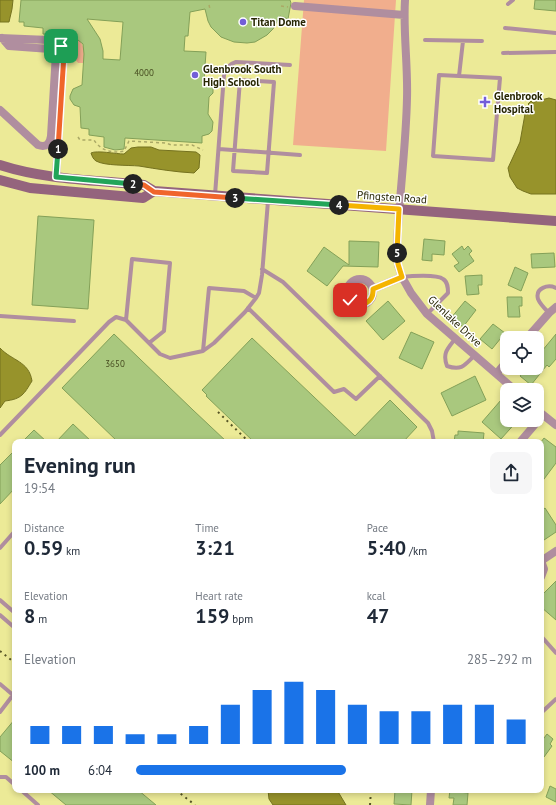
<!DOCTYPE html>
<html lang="en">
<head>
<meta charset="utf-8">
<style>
	body { margin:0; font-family:"PT Sans",sans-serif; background:#f6f6f7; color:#1f2937; height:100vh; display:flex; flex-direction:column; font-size:15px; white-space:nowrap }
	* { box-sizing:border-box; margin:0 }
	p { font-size:13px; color:#747a83 }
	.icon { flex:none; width:22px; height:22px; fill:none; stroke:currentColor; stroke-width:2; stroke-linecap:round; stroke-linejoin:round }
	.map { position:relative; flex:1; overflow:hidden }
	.side { position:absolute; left:12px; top:439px; width:532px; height:354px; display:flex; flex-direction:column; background:#fff; border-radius:8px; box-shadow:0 2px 6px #0003 }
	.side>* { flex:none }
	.fabs { position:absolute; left:500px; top:331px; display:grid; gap:8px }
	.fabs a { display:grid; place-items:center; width:44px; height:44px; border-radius:8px; background:#fff; box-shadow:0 2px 6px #0003; font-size:20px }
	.pin { position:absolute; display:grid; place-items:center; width:34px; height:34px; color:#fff; margin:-17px; border-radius:8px; box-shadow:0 2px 6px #0006 }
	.km { position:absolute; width:20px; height:20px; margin:-10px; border-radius:50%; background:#222; color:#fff; font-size:11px; line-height:20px; text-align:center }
	.round { display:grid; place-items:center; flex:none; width:42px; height:42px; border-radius:8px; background:#f6f6f7 }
	.headline { display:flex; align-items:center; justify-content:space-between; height:68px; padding:0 12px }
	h1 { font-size:22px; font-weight:600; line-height:30px }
	.figures { display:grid; grid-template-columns:repeat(3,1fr); gap:6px; height:68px; padding:4px 12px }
	.figures div { display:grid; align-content:center }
	.figures b { font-size:20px; font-weight:600 }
	.figures small { font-size:11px; font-weight:400 }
	.figures p { font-size:11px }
	.chart { height:112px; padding:8px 12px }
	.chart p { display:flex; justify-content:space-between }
	.chart svg { width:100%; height:72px; margin-top:4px; stroke:#1a73e8; stroke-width:6 }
	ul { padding:0 12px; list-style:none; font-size:13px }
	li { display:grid; grid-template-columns:64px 48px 1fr; align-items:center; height:30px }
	li i { height:10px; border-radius:5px; background:#1a73e8 }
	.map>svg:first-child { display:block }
	.green { fill:#f1ae8d }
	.water { fill:#97932b; stroke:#75721f }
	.building { fill:#a9c87e; stroke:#83a058; fill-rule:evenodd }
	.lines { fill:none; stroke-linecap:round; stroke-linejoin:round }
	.path { stroke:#aba966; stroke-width:1.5; stroke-dasharray:3 3; stroke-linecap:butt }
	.service { stroke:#b08e9f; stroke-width:4 }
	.minor { stroke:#b08e9f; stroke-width:8 }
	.secondary { stroke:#94647d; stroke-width:10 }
	.rail { stroke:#565526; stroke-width:2; stroke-dasharray:2 4; stroke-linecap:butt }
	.split-1-casing { stroke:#fff; stroke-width:8 }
	.split-2-casing { stroke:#fff; stroke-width:8 }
	.split-3-casing { stroke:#fff; stroke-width:8 }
	.split-4-casing { stroke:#fff; stroke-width:8 }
	.split-5-casing { stroke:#fff; stroke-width:8 }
	.split-6-casing { stroke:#fff; stroke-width:8 }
	.split-1 { stroke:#f0652b; stroke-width:5 }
	.split-2 { stroke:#22a559; stroke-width:5 }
	.split-3 { stroke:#f0652b; stroke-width:5 }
	.split-4 { stroke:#22a559; stroke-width:5 }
	.split-5 { stroke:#f5b400; stroke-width:5 }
	.split-6 { stroke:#f5b400; stroke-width:5 }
	.poi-dot { fill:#735ed8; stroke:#fff; stroke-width:1.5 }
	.labels { text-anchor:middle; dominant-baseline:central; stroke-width:3; stroke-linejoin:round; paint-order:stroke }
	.number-label { font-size:9px; fill:#484e22 }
	.poi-label { font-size:11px; font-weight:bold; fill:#272603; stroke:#fff; text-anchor:start }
	.street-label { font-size:11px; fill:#272603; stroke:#fff }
</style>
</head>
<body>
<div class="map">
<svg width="556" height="805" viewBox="0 0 556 805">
	<rect width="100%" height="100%" fill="#ecea97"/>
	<path class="green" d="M304,0H396L386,151L293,145Z
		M67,35C84,38 85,48 84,63H78C72,54 67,46 67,35Z"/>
	<path class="water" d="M0,0H13L12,9L9,22H0Z
		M549,98L556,100V194H531L523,191L517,188L510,177L508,168L520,142L525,114L530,106L528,104L531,101L533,103L537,101Z
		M138,147H151L159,150L196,152L200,155L199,168L194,173C175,172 157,169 139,166C128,165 105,166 96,161C93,159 92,156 91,153C97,150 116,154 124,154L131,148Z
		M0,348C12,361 29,361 32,381C24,394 22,399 5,401L0,408Z
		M268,790H337L346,805H273L269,799Z"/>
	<path class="building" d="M21,0H290L291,3L288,19L280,16L273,29L267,35L255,42L247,43L234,42L221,37L211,27L208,21L205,9L190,12L188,36H185L184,51L206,52L204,81L210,84L213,89V93L209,97L208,114L213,122L212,131L209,134L202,136V143L125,138L124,149L115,150L104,147V137L89,135V129L81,128L80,107L74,105L70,99V96L73,89L82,85L84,54L83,44L73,36L43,34V28L24,26V22H19ZM87,19L123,22L120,60L103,59V51L100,39Z
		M535,0H556V11L534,9Z
		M38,216L94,220L88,309L32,305Z
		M424,239L445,241L444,255L432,254V261L422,260Z
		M349,241L379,242L378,267L343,266L327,286L307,271L324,247L349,265Z
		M462,246L464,250L468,246L472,251L469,254L474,261L459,272L454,266L459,263L452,254Z
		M554,253L555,267L532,268L531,254Z
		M515,267L528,273L521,291L508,285Z
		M482,275V285H478L479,294L467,295L465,276Z
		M507,297H522V306H519L520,317H508Z
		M388,301L405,321L383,340L366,321Z
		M465,301L476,310L463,327L451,318Z
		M493,324L505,333L492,349L480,339Z
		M411,332L434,342L422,369L399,358Z
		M114,334L193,410L227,442H118L62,388Z
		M556,334V359L549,367L547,365L531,385L520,376L527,368H537V357Z
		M252,338L355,436L390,400L417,427L403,442H254L206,396L207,395L202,390Z
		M475,376L486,400L452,416L441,393Z
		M501,400L507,406V420H518L501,439L482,422Z
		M73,424L92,442H56Z
		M34,430L47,442H22Z
		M458,431L484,433L483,442H454L455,435H458Z
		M544,438L556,447V463L541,483V442Z
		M15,450V488L0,504V465Z
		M545,508L556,525V532L541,542V511Z
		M556,581V620L541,607V596Z
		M15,719V763L0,751V737Z
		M547,734L553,739L550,744L552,746L544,757L541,754V742Z
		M550,786L556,789V802L546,797Z
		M48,790H138L156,805H66Z
		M395,790H412L411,805L394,804Z
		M450,790H458V792L468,793L467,805H453L454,798H449Z"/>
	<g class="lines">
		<path class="path" d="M209,5L210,9
			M281,6L288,7
			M279,19L287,23
			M78,137L80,140H94C100,150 112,154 124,151L129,141L165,143L172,145H192L203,150"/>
		<path class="service" d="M508,4L513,0
			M505,28L556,33
			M425,40L482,41
			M503,53L556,52
			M459,76L500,78L493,160L433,156L439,75L459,76L463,41
			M240,80L274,82L267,173L233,171Z
			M219,149L300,155
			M215,195L224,75C226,68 229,64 236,62L290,65
			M262,269L283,282L428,423L432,431L434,442
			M402,277C410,276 437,274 443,279C448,282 448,288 448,293L427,314
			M248,308L334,392L344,389L356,399L380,376
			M549,313C545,309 540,304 538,299C535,288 548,284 556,288
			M0,316L74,321
			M126,320L132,259L170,263L164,331L149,343
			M455,339C448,348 442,353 447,366C462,371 465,365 475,355
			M203,351L209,288L244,291L256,298
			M0,435L109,322L116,317L126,320L160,354L170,358L203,351L214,343L245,312L256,298L259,293L262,275L268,201
			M0,548L15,531
			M0,600L15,613
			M0,615L15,628
			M541,636L556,653
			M0,684L13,695L0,712
			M541,713L556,699
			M0,777H6L15,785
			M21,790L38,805"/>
		<path class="minor" d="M405,0C403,32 408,65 407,98C406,147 399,197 397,247L398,265L402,277L411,293L427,314L515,390
			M295,6L404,15
			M0,38L49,40L58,43L64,49L56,177
			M0,110L38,145C47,148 50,143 51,136L56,53L53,49H50L9,46L2,38
			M347 292a13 13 0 1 1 26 0a13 13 0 1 1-26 0Z
			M373,289L402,277
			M527,338L549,313L556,307
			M497,373L507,361
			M537,410L556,425
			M520,442L543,415
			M541,561L556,551
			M541,561L544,569L541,577
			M430,805L431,790"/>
		<path class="secondary" d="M0,165C46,180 96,180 144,185L154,191L556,221
			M0,180L30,188L143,198L154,191"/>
		<path class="rail" d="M218,412L249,442
			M0,651L15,663
			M176,790L195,805
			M370,805L371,790"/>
	</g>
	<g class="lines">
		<defs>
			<path id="split-1" d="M58,149L64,54V49L61,46"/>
			<path id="split-2" d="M58,149L56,177L133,184"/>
			<path id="split-3" d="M133,184L144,185L154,192L235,198"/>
			<path id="split-4" d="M235,198L339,205"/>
			<path id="split-5" d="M339,205L399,209L397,253"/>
			<path id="split-6" d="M350,300C360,309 374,303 373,289L402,277L398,264L397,253"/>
		</defs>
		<use href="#split-1" class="split-1-casing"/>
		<use href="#split-2" class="split-2-casing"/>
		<use href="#split-3" class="split-3-casing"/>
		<use href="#split-4" class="split-4-casing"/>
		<use href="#split-5" class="split-5-casing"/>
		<use href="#split-6" class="split-6-casing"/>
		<use href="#split-1" class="split-1"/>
		<use href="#split-2" class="split-2"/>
		<use href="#split-3" class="split-3"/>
		<use href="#split-4" class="split-4"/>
		<use href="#split-5" class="split-5"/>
		<use href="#split-6" class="split-6"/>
	</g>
	<g class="poi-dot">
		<circle cx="243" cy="22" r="4"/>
		<circle cx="195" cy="75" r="4"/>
		<path d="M483 96h4v4h4v4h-4v4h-4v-4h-4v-4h4z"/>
	</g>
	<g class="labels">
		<g class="number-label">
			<text x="144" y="72">4000</text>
			<text x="115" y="363">3650</text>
		</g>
		<g class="poi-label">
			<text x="251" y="22">Titan Dome</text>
			<text x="203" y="69">Glenbrook South<tspan x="203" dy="13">High School</tspan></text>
			<text x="494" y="96">Glenbrook<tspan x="494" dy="13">Hospital</tspan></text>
		</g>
		<g class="street-label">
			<text transform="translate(392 197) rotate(4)">Pfingsten Road</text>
			<text transform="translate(455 321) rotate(43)">Glenlake Drive</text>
		</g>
	</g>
</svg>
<div class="fabs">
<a><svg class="icon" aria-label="locate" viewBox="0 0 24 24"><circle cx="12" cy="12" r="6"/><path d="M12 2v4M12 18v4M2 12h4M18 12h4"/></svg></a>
<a><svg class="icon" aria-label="layers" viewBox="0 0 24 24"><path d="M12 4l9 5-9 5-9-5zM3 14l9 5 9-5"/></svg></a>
</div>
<div class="pin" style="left:61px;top:46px;background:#1e9e55"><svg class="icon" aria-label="arrive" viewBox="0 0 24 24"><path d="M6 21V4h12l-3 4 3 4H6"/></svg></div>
<div class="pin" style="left:350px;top:300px;background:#d93025"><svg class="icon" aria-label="check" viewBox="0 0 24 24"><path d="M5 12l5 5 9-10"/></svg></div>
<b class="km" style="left:58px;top:149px">1</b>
<b class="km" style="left:133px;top:184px">2</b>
<b class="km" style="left:235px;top:198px">3</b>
<b class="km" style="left:339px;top:205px">4</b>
<b class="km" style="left:397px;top:253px">5</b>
<section class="side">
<div class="headline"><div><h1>Evening run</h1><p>19:54</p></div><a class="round"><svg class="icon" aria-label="share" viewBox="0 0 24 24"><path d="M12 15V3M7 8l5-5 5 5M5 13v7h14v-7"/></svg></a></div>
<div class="figures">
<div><p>Distance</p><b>0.59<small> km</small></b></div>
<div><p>Time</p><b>3:21</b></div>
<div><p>Pace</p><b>5:40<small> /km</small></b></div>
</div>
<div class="figures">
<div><p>Elevation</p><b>8<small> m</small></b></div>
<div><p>Heart rate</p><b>159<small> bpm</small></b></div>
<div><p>kcal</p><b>47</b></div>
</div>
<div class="chart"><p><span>Elevation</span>285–292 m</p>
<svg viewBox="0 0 160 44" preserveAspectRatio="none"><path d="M5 44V33M15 44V33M25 44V33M35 44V38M45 44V38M55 44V33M65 44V20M75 44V11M85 44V6M95 44V11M105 44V20M115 44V24M125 44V24M135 44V20M145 44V20M155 44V29"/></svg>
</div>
<ul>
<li><b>100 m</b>6:04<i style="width:53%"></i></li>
</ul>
</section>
</div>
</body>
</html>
